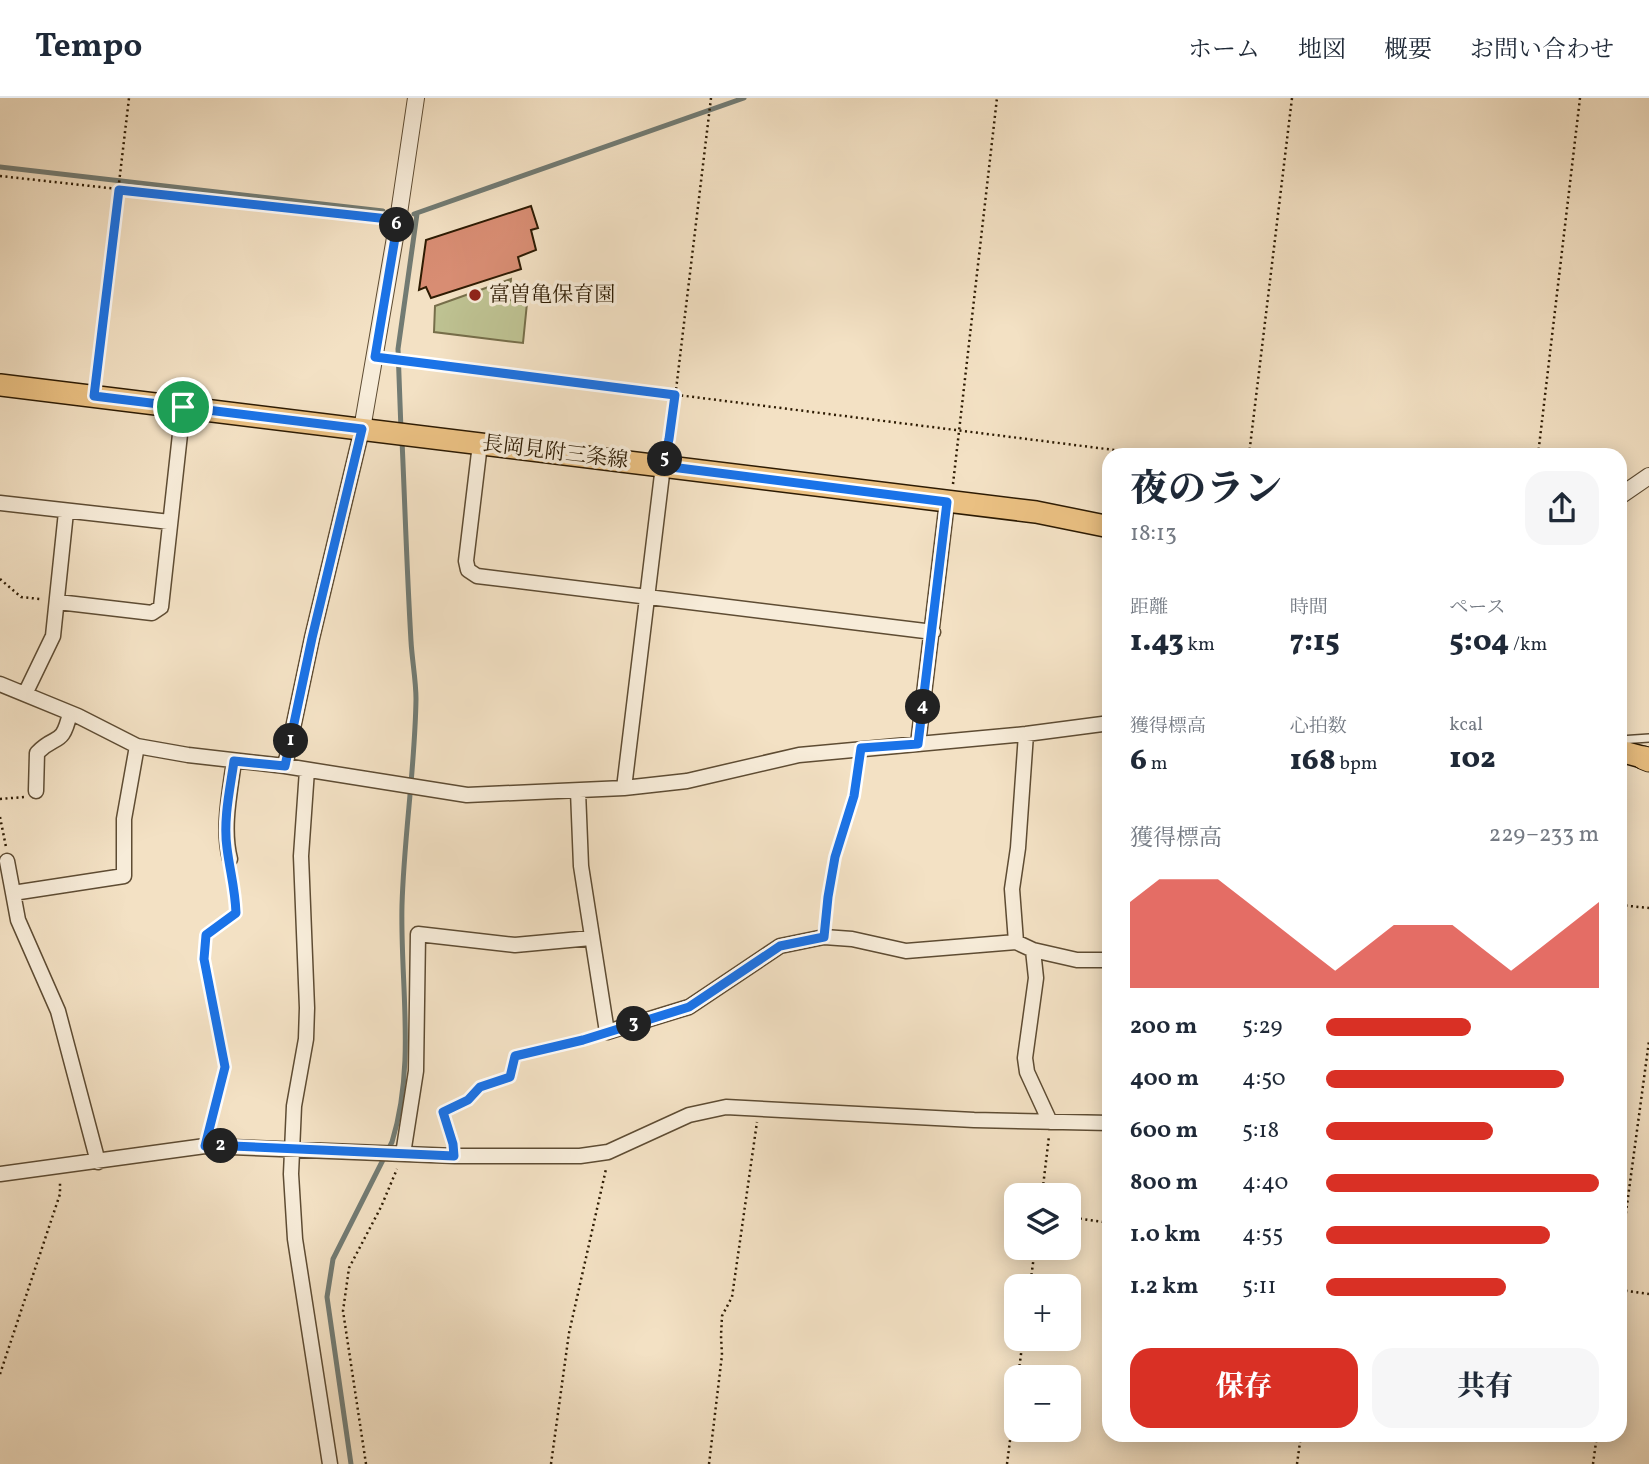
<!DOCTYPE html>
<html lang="ja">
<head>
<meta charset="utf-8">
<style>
	body { margin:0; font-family:Vollkorn,"Noto Serif JP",serif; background:#f6f6f7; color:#1f2937; height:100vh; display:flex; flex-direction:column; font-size:26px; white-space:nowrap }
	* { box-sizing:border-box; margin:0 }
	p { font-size:23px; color:#747a83 }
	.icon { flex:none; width:38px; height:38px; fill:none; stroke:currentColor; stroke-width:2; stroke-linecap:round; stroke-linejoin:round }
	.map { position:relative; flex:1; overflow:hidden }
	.sheet { position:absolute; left:1102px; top:350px; width:525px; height:994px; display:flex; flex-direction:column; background:#fff; border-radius:21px; box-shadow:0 4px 18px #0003 }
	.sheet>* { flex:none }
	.buttons { position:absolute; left:1004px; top:1085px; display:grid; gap:14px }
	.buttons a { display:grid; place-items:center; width:77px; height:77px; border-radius:14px; background:#fff; box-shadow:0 4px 18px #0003; font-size:35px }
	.pin { position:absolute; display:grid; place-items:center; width:60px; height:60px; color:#fff; margin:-30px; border:4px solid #fff; border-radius:50%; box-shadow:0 2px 7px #0007 }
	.km { position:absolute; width:35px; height:35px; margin:-18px; border-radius:50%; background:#222; color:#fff; font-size:19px; line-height:35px; text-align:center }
	.round { display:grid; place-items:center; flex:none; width:74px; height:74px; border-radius:21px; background:#f6f6f7 }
	.head { display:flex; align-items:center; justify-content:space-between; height:119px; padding:0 28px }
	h1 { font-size:38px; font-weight:800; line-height:52px }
	.stats { display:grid; grid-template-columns:repeat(3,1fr); gap:10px; height:119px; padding:7px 28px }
	.stats div { display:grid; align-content:center }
	.stats b { font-size:30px; font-weight:800 }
	.stats small { font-size:19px; font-weight:400 }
	.stats p { font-size:19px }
	.chart { height:196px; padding:14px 28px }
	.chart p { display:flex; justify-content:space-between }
	.chart svg { width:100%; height:126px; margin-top:7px; fill:#d93025; opacity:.7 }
	.cta { display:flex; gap:14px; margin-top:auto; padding:14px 28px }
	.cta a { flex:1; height:80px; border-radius:21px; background:#d93025; color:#fff; font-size:28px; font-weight:800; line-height:80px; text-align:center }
	.cta a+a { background:#f6f6f7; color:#1f2937 }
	ul { padding:0 28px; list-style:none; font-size:23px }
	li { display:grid; grid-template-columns:112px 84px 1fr; align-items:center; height:52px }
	li i { height:18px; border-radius:9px; background:#d93025 }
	header { display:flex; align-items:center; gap:42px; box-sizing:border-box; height:98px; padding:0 35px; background:#fff; border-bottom:2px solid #e0e1e3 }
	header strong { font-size:33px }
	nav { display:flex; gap:38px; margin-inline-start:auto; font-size:24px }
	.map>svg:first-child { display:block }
	.green { fill:#bec292; stroke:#766e4a; stroke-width:2 }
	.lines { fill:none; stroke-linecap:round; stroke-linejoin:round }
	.stream { stroke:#727b73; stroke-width:5 }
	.building { fill:#d88d73; stroke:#2d1b03; stroke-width:2 }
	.service-casing { stroke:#5e4c33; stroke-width:10 }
	.minor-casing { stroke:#5e4c33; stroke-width:17 }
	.tertiary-casing { stroke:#5e4c33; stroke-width:18 }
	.primary-casing { stroke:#2d1b03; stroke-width:24 }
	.trunk-casing { stroke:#2d1b03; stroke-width:25 }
	.path { stroke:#2d1b03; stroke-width:2.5; stroke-dasharray:2 3.5; stroke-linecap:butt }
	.service { stroke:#f7ecd9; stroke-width:7 }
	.minor { stroke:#f7ecd9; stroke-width:14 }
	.tertiary { stroke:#f7ecd9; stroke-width:16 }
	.primary { stroke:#eac082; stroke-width:21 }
	.trunk { stroke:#eac082; stroke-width:23 }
	.route-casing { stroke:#fff; stroke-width:14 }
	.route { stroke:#1a73e8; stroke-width:9 }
	.poi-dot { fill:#8f2418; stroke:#f7ecd9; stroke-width:2.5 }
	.labels { text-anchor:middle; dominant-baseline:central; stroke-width:7; stroke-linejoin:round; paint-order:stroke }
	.poi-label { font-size:21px; fill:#2d1b03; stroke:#f7ecd9; text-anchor:start }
	.street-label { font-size:21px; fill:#2d1b03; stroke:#f7ecd9 }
</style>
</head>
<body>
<header>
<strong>Tempo</strong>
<nav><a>ホーム</a><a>地図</a><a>概要</a><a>お問い合わせ</a></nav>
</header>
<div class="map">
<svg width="1649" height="1366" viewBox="0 0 1649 1366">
	<rect width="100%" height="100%" fill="#f3e1c4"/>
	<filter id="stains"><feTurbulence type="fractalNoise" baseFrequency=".00286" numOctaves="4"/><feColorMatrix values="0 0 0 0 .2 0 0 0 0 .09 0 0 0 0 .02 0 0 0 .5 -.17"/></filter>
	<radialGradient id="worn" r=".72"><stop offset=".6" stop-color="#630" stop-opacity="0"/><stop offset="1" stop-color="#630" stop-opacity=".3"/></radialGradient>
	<path class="green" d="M511,181L509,202L527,205L523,245L434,234L435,208Z"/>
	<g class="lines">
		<path class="stream" d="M0,69L383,113
			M414,116L744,0
			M401,332L398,251L417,116
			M351,1366L327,1199L333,1161L392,1044C416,966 400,886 402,807C404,738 415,670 416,601C416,582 412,562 411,543C407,476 405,409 402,342"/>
	</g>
	<path class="building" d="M531,108L538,130L531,132L536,152L518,159L521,171L431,200L426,189L419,192L426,142Z"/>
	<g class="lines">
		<defs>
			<path id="service" d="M1620,642L1649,640"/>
			<path id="minor" d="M480,346L466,463L468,472L477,478L933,534
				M0,405L170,424
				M58,504L152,515L161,509L183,309
				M0,586L78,618L137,648L188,657L285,668L467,697L624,690L687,683L799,657L1026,636L1110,625
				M25,596L53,538L66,414
				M918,646L947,404
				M285,668L312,540L362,331
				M307,672L301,758L307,910L306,941L294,1008L291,1076L295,1141L330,1366
				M624,690L663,368
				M36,693L37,655C56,635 62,650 70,615
				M578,693L581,768L607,934L689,909L780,848L824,839L852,841L906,853L1016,844L1033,852L1077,862H1110
				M230,761C222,730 230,694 234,663
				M7,763L13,795
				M1016,844L1012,791L1018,750L1026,636
				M1033,852L1036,880L1025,960L1027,974L1050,1024
				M403,1056L416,973L418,836L515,847L591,840
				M98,1064L58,913L18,822L13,795L124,778V721L137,648
				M0,1076L205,1048L455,1058H580L608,1054L689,1017L726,1009L974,1022L1110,1025"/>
			<path id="tertiary" d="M362,331L398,122L416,0
				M1620,398L1649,378"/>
			<path id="primary" d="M0,287L1036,414L1110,429
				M1620,653L1649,661"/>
			<path id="trunk" d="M1644,660L1649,662"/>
		</defs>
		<use href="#service" class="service-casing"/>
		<use href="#minor" class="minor-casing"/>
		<use href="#tertiary" class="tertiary-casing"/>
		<use href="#primary" class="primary-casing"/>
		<use href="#trunk" class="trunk-casing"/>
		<path class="path" d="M0,78L381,120
			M392,261L1154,357
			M96,281L129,0
			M667,351L673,317L711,0
			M1249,357L1292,0
			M1538,357L1580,0
			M953,386L997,0
			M0,481L21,499L40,501
			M0,701L24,699
			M0,719L6,749
			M1620,807L1649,810
			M825,825L838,745L854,698L858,668
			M209,1032L225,969L204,861L206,837L236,815L233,775
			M453,1044L443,1014L468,1002L480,989L510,979L515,958L594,938
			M1042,1097L1049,1038
			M1069,1119L1110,1125
			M1620,1159L1649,943
			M1030,1188L1035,1150
			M1620,1192L1649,1196
			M0,1276L60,1096V1083
			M1018,1279L1023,1241
			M366,1366L343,1213L349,1170L381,1109L397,1071
			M551,1366L569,1235L606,1071
			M709,1366L722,1257L721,1238L722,1218L732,1199L757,1024
			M1007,1366L1017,1288
			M1297,1366L1301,1337
			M1593,1366L1597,1337"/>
		<use href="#service" class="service"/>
		<use href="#minor" class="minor"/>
		<use href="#tertiary" class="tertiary"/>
		<use href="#primary" class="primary"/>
		<use href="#trunk" class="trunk"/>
	</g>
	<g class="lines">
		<defs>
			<path id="route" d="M119,92L398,122L375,259L675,297L669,341L663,368L947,404L918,646L861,650L854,698L835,759L828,799L824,839L780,848L689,909L583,942L515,958L510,979L480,989L468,1002L443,1014L453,1046L454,1058L232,1048H205L225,969L204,861L206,837L236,815C235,790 230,774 227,750C223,722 230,691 234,663L285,668L312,540L362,331L94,298Z"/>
		</defs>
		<use href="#route" class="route-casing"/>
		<use href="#route" class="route"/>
	</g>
	<circle class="poi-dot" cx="475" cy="197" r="7"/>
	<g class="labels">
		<g class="poi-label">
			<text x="489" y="197">富曽亀保育園</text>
		</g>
		<g class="street-label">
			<text transform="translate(555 355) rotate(7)">長岡見附三条線</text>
		</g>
	</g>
	<rect width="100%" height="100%" filter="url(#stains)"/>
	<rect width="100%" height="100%" fill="url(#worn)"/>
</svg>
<div class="buttons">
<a><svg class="icon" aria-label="layers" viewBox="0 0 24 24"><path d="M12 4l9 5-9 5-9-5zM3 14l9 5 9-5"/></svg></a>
<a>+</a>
<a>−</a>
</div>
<div class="pin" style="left:183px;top:309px;background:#1e9e55"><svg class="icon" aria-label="arrive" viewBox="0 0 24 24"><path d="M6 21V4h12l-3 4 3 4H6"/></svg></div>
<b class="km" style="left:291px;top:643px">1</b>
<b class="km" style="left:221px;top:1048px">2</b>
<b class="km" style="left:634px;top:926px">3</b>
<b class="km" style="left:923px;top:609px">4</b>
<b class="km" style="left:665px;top:361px">5</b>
<b class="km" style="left:397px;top:127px">6</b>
<section class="sheet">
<div class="head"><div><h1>夜のラン</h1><p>18:13</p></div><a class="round"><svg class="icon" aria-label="share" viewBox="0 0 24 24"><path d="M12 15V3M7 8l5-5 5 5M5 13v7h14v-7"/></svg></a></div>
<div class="stats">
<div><p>距離</p><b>1.43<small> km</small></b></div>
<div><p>時間</p><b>7:15</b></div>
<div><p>ペース</p><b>5:04<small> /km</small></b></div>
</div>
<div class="stats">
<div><p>獲得標高</p><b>6<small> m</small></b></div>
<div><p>心拍数</p><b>168<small> bpm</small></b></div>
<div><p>kcal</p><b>102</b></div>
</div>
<div class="chart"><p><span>獲得標高</span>229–233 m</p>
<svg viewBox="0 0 160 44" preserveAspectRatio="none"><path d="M0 44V14L10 6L20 6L30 6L40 14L50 22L60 30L70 38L80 30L90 22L100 22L110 22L120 30L130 38L140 30L150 22L160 14V44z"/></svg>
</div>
<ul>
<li><b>200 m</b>5:29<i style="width:53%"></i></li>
<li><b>400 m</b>4:50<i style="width:87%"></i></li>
<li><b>600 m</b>5:18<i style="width:61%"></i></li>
<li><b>800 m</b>4:40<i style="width:100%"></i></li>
<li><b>1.0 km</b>4:55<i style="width:82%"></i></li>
<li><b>1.2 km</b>5:11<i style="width:66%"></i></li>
</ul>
<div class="cta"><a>保存</a><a>共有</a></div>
</section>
</div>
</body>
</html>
